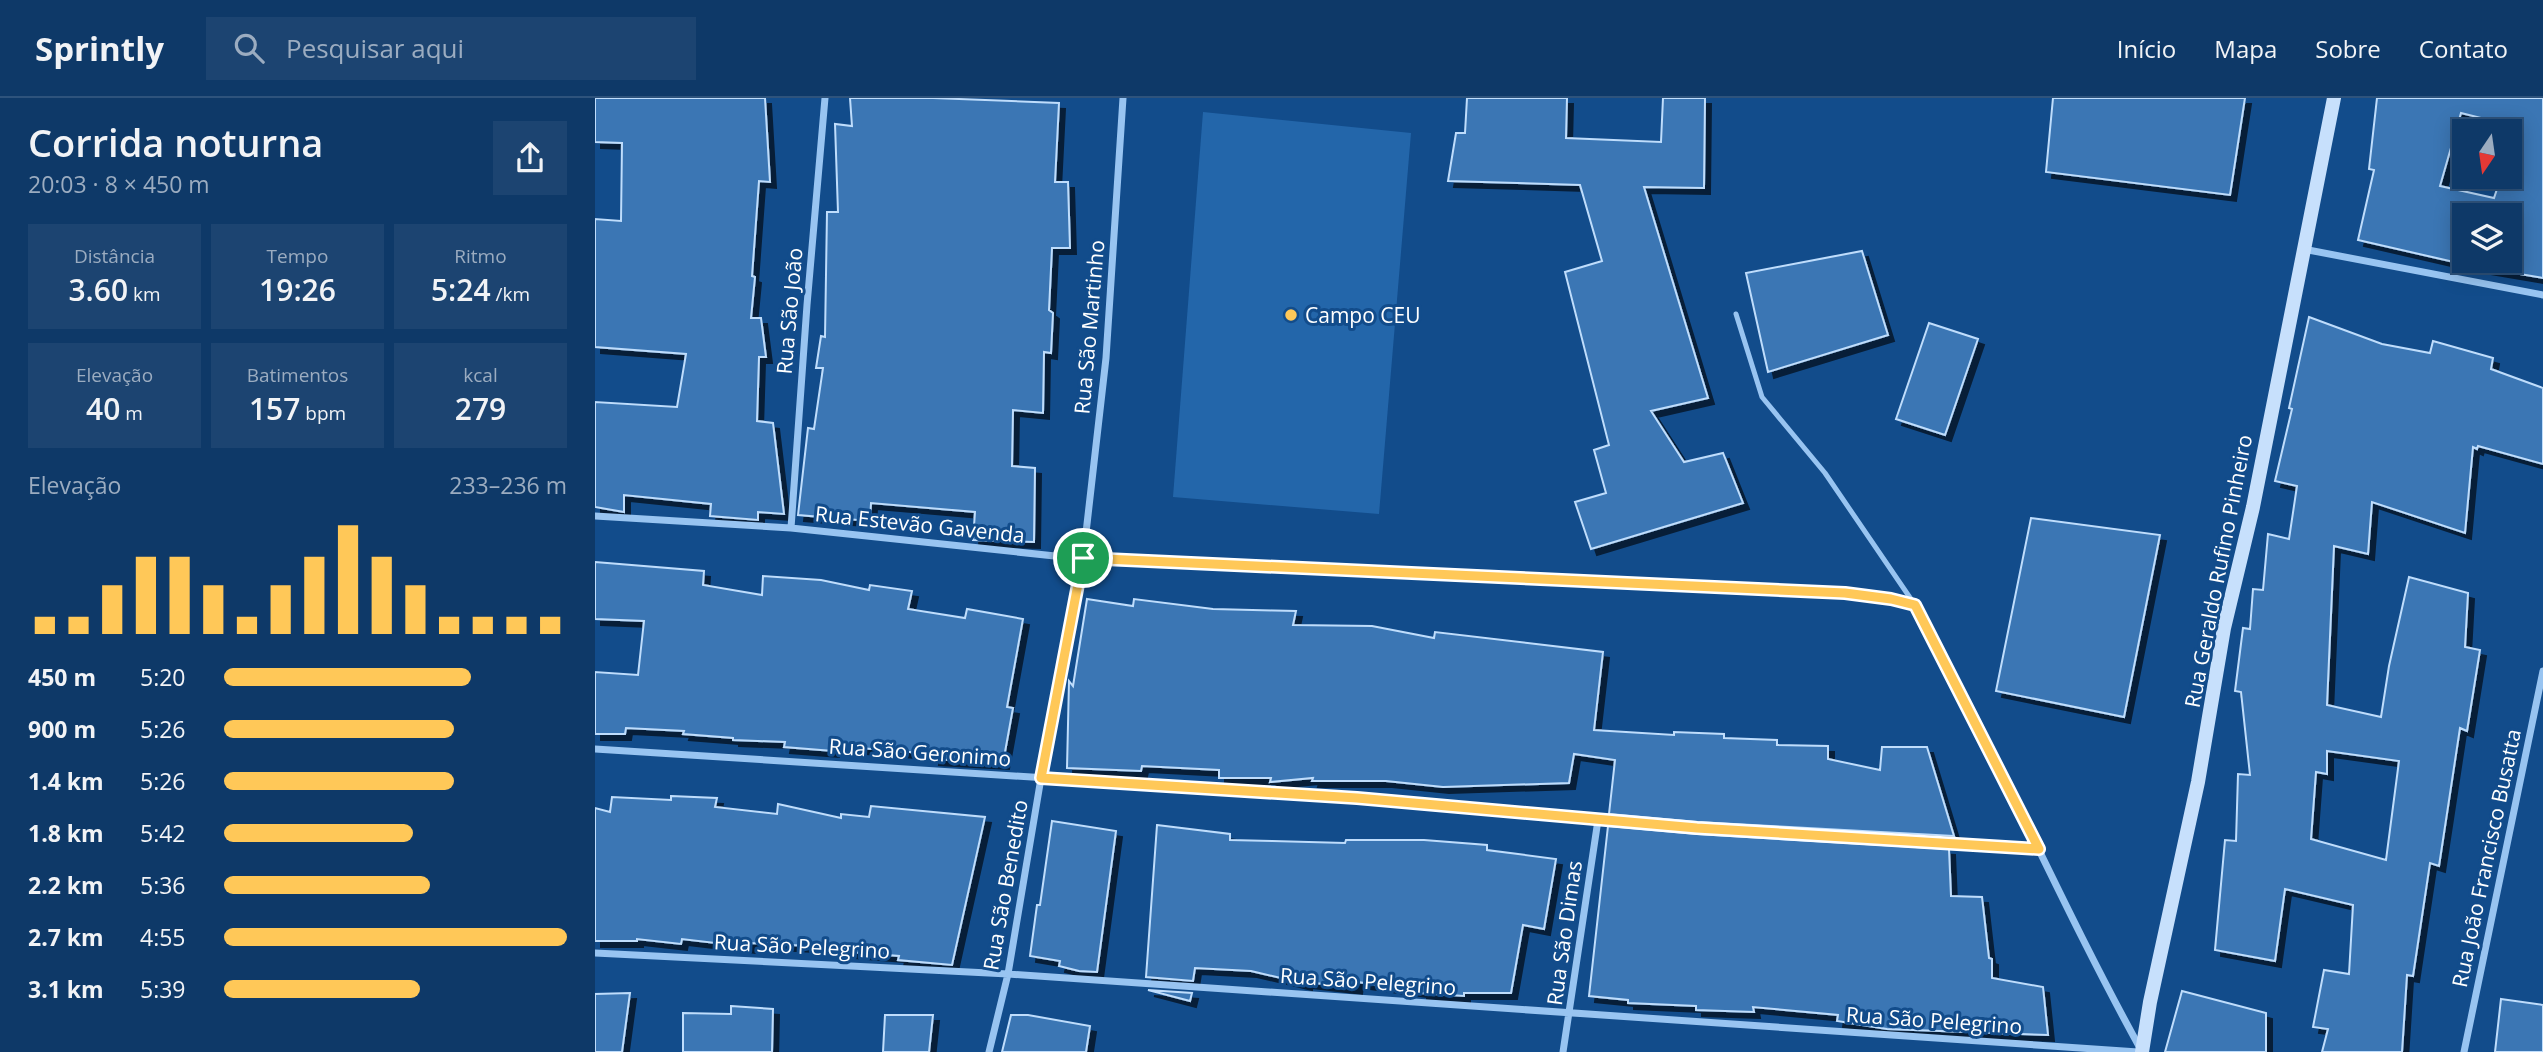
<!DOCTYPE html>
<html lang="pt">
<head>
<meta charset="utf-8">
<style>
	body { margin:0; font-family:"Open Sans",sans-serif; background:#1c4471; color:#f1f3f6; height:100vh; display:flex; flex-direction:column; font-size:26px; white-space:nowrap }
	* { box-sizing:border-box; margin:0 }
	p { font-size:23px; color:#9bacc0 }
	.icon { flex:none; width:38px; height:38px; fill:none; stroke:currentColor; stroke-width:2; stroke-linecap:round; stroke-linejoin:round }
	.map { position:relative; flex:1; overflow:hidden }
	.panel { display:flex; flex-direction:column; background:#0e3968; width:595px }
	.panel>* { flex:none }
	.needle { width:46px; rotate:193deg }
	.fabs { position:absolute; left:1857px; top:21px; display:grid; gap:14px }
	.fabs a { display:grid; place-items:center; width:70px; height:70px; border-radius:0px; background:#0e3968; box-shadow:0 4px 18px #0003,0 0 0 2px #2e537c; font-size:35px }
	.pin { position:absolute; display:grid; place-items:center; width:60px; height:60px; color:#fff; margin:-30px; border:4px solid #fff; border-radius:50%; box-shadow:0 2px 7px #0007 }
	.round { display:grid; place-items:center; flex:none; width:74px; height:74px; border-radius:0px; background:#1c4471 }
	.head { display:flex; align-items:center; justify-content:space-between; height:119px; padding:0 28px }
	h1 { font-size:38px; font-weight:600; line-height:52px }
	.figures { display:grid; grid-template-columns:repeat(3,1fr); gap:10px; height:119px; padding:7px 28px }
	.figures div { display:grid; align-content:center; border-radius:0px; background:#1c4471; text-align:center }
	.figures b { font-size:30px; font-weight:600 }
	.figures small { font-size:19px; font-weight:400 }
	.figures p { font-size:19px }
	.chart { height:196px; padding:14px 28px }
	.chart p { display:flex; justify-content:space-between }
	.chart svg { width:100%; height:126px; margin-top:7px; stroke:#ffc858; stroke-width:6 }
	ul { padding:0 28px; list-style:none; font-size:23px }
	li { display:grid; grid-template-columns:112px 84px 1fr; align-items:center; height:52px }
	li i { height:18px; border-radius:9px; background:#ffc858 }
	header { display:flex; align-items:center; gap:42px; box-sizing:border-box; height:98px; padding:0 35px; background:#0e3968; border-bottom:2px solid #2e537c }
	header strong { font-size:33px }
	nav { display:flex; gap:38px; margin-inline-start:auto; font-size:24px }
	.search { width:490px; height:63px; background:#1c4471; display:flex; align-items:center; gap:18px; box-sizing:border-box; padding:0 24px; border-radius:0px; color:#9bacc0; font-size:26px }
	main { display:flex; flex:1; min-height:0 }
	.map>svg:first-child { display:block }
	.green { fill:#2366aa }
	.building { fill:#3a76b4; stroke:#bfddfc; stroke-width:2; fill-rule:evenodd; filter:url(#shadow) }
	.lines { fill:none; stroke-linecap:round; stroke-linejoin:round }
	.lane { stroke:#98c4f1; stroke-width:5 }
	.street { stroke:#98c4f1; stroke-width:7 }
	.secondary { stroke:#c7e0fc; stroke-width:14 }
	.route-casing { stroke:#fff; stroke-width:14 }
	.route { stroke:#ffc858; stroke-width:9 }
	.poi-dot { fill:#ffc858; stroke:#124c8b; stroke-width:2.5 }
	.labels { text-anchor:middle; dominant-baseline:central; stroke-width:6; stroke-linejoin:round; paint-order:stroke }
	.street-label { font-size:21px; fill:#fff; stroke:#124c8b }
	.poi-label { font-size:21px; fill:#fff; stroke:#124c8b; text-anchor:start }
</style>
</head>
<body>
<header>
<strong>Sprintly</strong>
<div class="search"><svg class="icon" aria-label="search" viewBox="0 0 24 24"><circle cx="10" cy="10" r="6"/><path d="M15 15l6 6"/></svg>Pesquisar aqui</div>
<nav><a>Início</a><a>Mapa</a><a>Sobre</a><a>Contato</a></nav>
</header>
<main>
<section class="panel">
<div class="head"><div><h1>Corrida noturna</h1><p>20:03 · 8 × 450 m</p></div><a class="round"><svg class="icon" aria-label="share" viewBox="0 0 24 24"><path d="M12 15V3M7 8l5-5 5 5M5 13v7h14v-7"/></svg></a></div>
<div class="figures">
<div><p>Distância</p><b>3.60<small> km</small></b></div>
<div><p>Tempo</p><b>19:26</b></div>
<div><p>Ritmo</p><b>5:24<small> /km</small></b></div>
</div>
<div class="figures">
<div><p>Elevação</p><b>40<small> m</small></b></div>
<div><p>Batimentos</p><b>157<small> bpm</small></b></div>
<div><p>kcal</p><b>279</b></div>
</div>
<div class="chart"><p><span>Elevação</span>233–236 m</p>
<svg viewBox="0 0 160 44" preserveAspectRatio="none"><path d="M5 44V38M15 44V38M25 44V27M35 44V17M45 44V17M55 44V27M65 44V38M75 44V27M85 44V17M95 44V6M105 44V17M115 44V27M125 44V38M135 44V38M145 44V38M155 44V38"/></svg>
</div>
<ul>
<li><b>450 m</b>5:20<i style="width:72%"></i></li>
<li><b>900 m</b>5:26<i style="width:67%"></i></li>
<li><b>1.4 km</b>5:26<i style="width:67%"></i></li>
<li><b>1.8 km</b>5:42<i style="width:55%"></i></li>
<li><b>2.2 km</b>5:36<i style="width:60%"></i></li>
<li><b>2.7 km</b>4:55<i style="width:100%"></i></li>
<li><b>3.1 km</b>5:39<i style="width:57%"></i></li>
</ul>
</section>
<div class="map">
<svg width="1948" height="954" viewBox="0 0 1948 954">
	<defs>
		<filter id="shadow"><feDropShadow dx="6" dy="6" stdDeviation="0" flood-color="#0009"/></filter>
	</defs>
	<rect width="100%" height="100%" fill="#124c8b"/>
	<path class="green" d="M608,14L816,35L784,416L578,399Z"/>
	<path class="building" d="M0,0H170L175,84L164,83L157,178L160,179L156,220H166L171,259H164L162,323L178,325L189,416L163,414V422L115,418L116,406L29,397V414L0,409V304L82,309L91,256L0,249V121L26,123L27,45L0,44Z
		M255,0H338L464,5L460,84H473L475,150H457L454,212L458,215L456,255L449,254L448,315L418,312L417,368L440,370L439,444L378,442L380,414L276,405L275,423L203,417L213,330L219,331L228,270H221L226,238L230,239L232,114H243L240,26L257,28Z
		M872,0H972L971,40L1066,44L1068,0H1110L1109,90L1049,89L1113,300L1056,313L1089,364L1128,355L1148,405L996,451L980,404L1011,395L999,352L1014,347L970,174L1007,163L985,87L853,83L861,35H870Z
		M1458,0H1650L1635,97L1451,74Z
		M1782,0H1948V180L1872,167L1763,142L1779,72L1774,71ZM1866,15L1914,27V79H1906L1899,100L1845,88ZM1869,117H1914V163H1869Z
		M1267,153L1293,237L1173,274L1151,175Z
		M1714,219L1787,246L1835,255L1838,243L1898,260L1896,271L1948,290V366L1883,348L1882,351L1878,349L1870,435L1777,404L1773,456L1739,448L1732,607L1786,619L1794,568L1814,479L1873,495L1870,549L1885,552L1872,633L1865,630L1844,768L1835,765L1818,878L1812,877L1807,954H1727L1733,931L1718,929L1729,872L1754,876L1758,807L1690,791L1680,863L1620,852L1630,742L1641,743L1643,676L1655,677L1646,594L1640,593L1648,530L1655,531L1658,491L1668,492L1673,436L1694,441L1702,388L1680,383L1697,311L1694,310ZM1732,653L1804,663L1791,762L1716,741L1721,674L1732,676Z
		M1334,225L1383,241L1350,337L1301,321Z
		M1436,420L1565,437L1529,619L1401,593Z
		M0,464L109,473L108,487L167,497L168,478L226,482L274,492L275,487L317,493L313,511L370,520L372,511L428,521L412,609L418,610L408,665L338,661L339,656L240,648L238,653L189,649L190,644L138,642V640L88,636L89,633L31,630L30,636H0V574L43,577L49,523L0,521Z
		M492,501L538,508L539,501L618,511L701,513L698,527L777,528L839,540L840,534L1008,554L999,632L1079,637V634L1129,636V640L1182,642V647L1233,648V661L1285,672L1287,649H1332L1359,738L1102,724L1014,716L1020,662L979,656L974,685L848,689L791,683H717L718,680L675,684L676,680H624V672L547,668L546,673L472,670L474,583L478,588Z
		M76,698L122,700L120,709L182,716L183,706L246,720V716L274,719L276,708L390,719L357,867L303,862L304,858L254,854V850L155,845L154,849L87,841L86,846L42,841V843H0V710L15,714L17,699L76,702Z
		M457,723L521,733L502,874L484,873L464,868L465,863L435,858L442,807H445Z
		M562,727L635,736V742L750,745L751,742H829L892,747V752L961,761L949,831L928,827L916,895H869V898L826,895V893L762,884L761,890L711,884V886L656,873L600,870L598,883L551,879Z
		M1013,728L1102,736L1354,751L1356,798L1387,799L1394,860L1397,861V880L1448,889L1453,937L1292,931L1242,923L1243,917L1158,909L1159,914L1101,912V908L1033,905V902L994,898Z
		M553,892L597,895L595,903Z
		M1587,893L1671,915V954H1570Z
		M35,895L27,954H0V896Z
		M1906,901L1948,907V954H1900Z
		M136,908L178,911L177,954H88V915L136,916Z
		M290,917H338L334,954H288Z
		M416,917H433L495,928L491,954H407Z"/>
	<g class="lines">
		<path class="lane" d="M1141,216L1167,299L1230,375L1320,507"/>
		<path class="street" d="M1708,151L1948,197
			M0,418L196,430L488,461L1250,495L1296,501L1320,507C1400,652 1465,805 1545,950
			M196,430L212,207L230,0
			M0,651L762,700L1102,730L1444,750
			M0,855L413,876L1543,954
			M394,954L413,876L446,680L488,461L511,260L528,0
			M968,954L1003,722
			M1869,954L1948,573"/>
		<path class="secondary" d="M1547,954L1555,904L1603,684L1629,530L1658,409L1739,0"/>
	</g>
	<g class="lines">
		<defs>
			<path id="route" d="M488,460L1250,495L1296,501L1320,507L1444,751L1102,730L762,700L446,680Z"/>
		</defs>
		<use href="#route" class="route-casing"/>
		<use href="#route" class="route"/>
	</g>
	<circle class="poi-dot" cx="696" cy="217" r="7"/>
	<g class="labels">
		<g class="street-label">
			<text transform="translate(194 213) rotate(-85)">Rua São João</text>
			<text transform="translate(494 229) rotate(-85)">Rua São Martinho</text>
			<text transform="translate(325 426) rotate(6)">Rua Estevão Gavenda</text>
			<text transform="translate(1623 473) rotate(-79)">Rua Geraldo Rufino Pinheiro</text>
			<text transform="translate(325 654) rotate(4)">Rua São Geronimo</text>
			<text transform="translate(1891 760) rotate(-78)">Rua João Francisco Busatta</text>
			<text transform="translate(410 787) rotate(-80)">Rua São Benedito</text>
			<text transform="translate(969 835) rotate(-82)">Rua São Dimas</text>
			<text transform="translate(207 848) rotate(3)">Rua São Pelegrino</text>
			<text transform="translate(773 883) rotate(4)">Rua São Pelegrino</text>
			<text transform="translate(1339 922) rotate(4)">Rua São Pelegrino</text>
		</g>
		<g class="poi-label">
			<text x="710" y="217">Campo CEU</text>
		</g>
	</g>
</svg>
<div class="fabs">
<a><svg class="needle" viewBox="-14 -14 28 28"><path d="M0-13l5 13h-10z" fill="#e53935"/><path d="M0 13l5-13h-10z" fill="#9bacc0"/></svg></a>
<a><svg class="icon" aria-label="layers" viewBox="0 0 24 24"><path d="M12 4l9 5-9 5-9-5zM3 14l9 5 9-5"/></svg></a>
</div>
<div class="pin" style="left:488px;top:460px;background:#1e9e55"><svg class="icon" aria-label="arrive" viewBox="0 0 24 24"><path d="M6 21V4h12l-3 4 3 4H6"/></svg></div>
</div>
</main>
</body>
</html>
